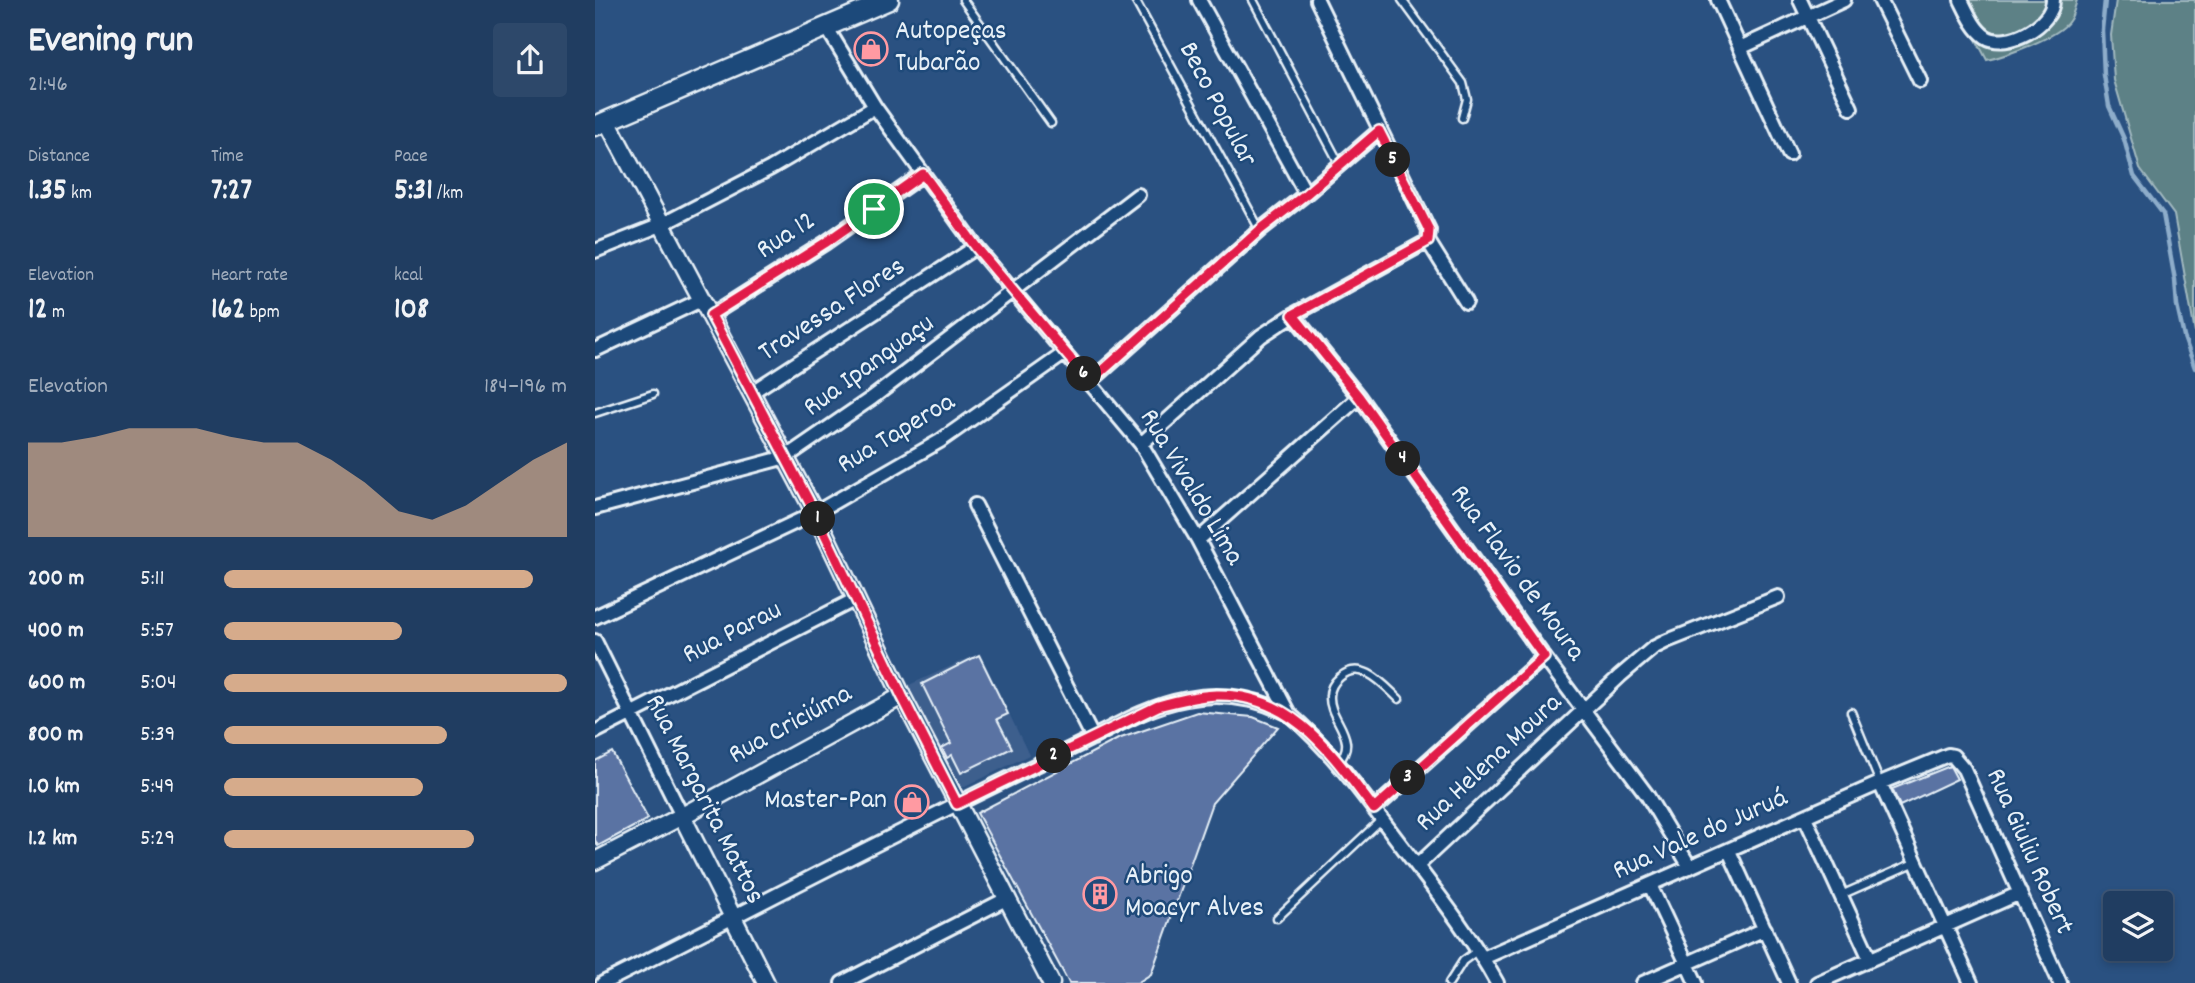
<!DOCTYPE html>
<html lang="en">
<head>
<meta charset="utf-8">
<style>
	body { margin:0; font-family:Dekko,sans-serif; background:#2d486a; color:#f1f3f6; height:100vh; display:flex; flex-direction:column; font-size:26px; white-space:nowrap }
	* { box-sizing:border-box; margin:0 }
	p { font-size:23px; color:#a2aebd }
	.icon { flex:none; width:38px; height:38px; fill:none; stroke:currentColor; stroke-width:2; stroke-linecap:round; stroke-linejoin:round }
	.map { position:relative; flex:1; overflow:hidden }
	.drawer { display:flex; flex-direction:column; background:#203d61; width:595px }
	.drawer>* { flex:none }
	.fabs { position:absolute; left:1508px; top:891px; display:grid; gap:14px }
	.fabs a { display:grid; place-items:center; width:70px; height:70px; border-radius:7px; background:#203d61; box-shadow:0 4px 10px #0003,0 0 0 2px #3d5676; font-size:35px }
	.pin { position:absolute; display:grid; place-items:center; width:60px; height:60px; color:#fff; margin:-30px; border:4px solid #fff; border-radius:50%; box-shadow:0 2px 7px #0007 }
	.km { position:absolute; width:35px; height:35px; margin:-18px; border-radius:50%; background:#222; color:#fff; font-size:19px; line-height:35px; text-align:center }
	.round { display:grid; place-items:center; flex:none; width:74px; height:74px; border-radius:7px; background:#2d486a }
	.head { display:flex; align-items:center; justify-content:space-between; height:119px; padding:0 28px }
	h1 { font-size:38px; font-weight:700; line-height:52px }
	.figures { display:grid; grid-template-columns:repeat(3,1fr); gap:10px; height:119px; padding:7px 28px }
	.figures div { display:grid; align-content:center }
	.figures b { font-size:30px; font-weight:700 }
	.figures small { font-size:19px; font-weight:400 }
	.figures p { font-size:19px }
	.chart { height:196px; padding:14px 28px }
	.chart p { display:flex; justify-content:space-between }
	.chart svg { width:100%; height:126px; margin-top:7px; fill:#d6ab8b; opacity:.7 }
	ul { padding:0 28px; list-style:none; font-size:23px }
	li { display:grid; grid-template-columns:112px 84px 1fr; align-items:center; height:52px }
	li i { height:18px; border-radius:9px; background:#d6ab8b }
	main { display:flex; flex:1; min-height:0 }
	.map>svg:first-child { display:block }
	.built { fill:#3c5e8d }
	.green { fill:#5d8186; stroke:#a2b9bf; stroke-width:2 }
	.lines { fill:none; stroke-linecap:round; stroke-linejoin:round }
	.stream { stroke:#8eadca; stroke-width:4.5 }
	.building { fill:#5a73a3; stroke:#e8f1f8; stroke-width:2 }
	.service-casing { stroke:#e8f1f8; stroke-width:11 }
	.minor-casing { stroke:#e8f1f8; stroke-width:18 }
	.tertiary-casing { stroke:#e8f1f8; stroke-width:21 }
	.secondary-casing { stroke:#e8f1f8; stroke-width:23 }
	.service { stroke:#1f4a7a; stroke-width:6 }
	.minor { stroke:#1f4a7a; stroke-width:12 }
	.tertiary { stroke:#1f4a7a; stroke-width:16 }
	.secondary { stroke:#1f4a7a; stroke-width:18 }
	.route-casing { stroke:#fff; stroke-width:14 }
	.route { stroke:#e11d48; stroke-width:9 }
	.labels { text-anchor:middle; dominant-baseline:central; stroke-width:5; stroke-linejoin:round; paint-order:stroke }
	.poi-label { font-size:28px; fill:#e8f1f8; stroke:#1f4a7a; text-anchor:start }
	.street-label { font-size:28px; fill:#e8f1f8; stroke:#1f4a7a }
</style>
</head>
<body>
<main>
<section class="drawer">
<div class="head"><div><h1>Evening run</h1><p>21:46</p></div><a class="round"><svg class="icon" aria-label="share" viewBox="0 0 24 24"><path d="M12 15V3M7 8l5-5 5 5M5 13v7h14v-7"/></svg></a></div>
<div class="figures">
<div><p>Distance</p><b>1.35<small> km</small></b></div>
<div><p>Time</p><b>7:27</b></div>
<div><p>Pace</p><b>5:31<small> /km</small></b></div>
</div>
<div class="figures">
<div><p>Elevation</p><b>12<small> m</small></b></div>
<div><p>Heart rate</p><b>162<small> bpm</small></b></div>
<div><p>kcal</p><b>108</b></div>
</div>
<div class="chart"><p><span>Elevation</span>184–196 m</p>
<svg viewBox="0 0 160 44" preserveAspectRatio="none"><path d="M0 44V11L10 11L20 9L30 6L40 6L50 6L60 9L70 11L80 11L90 17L100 25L110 35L120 38L130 33L140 25L150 17L160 11V44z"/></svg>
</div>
<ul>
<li><b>200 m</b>5:11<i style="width:90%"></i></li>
<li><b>400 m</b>5:57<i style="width:52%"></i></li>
<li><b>600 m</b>5:04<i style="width:100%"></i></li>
<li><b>800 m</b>5:39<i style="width:65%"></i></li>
<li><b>1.0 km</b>5:49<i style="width:58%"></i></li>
<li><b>1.2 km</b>5:29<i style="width:73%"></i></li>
</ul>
</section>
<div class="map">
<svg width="1600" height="983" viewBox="0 0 1600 983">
	<rect width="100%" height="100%" fill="#2a5181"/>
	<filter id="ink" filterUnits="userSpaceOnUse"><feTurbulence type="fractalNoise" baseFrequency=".0143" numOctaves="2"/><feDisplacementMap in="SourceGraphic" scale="14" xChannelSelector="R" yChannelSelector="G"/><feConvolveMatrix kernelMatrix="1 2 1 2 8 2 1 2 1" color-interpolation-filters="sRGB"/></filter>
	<g filter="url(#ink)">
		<path class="built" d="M385,653L434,755L370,787H365L362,786L314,685Z"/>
		<path class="green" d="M1360,0H1482C1480,6 1478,16 1474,21C1464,37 1410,56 1392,60Z
			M1521,0H1600V333L1579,215L1545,169L1519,80L1516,35Z"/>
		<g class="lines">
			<path class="stream" d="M1510,0L1507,30L1509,75L1514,106L1529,139L1539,176L1568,214L1580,280L1582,306L1589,337L1600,368"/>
		</g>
		<path class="building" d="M384,655L413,714L402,719L417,748L366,773L357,755L352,758L347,748L356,743L327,684Z
			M602,712L658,717L683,727L617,803L556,974L542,983H474L382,813L523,739Z
			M17,752L53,819L3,846L0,840V761Z
			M1355,766L1362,779L1305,806L1297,789Z"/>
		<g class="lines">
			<defs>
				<path id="service" d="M368,0L456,123
					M540,0L665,230
					M658,0L745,165
					M807,0L868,83L872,99L867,118
					M0,413L58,394
					M1256,712L1285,783
					M744,762C748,756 752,750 751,742C749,726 734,713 735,696C735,689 739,682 745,677C767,658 789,685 804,699
					M1246,895L1321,862
					M682,918L787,819
					M854,983L868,961L883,950"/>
				<path id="minor" d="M604,0L711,194
					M1123,0L1194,154
					M1205,0L1256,108
					M1285,0L1325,81
					M1366,0C1372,12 1379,29 1391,37C1412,50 1458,25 1458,0
					M232,28L280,107L381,247L546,444L603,540L694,714C739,752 771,799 806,845C840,890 875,934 902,983
					M1145,48L1249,0
					M833,241L871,302
					M0,251L66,225L176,168L280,107
					M116,315L230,243L328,174
					M698,315L764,397L949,657L1052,795L1095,867
					M0,350L108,299
					M495,382L665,230L711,194L784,131
					M157,392L381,247
					M546,444L666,336L698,315L833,241L834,230L722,0
					M380,505L498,738
					M0,508L191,457L277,398L543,195
					M603,540L764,397
					M0,617L220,513L345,441L470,353
					M0,641L87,816
					M0,732L261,599
					M1285,783L1376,983
					M779,809L949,657
					M1210,817L1275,959
					M1134,851L1194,983
					M822,866L1025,676L1058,648L1072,641L1183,597
					M1055,885L1101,983
					M888,958L1285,783L1353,755L1358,756L1369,769L1465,983
					M8,983C146,914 284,841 423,774C449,761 474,750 499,737C529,721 558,705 592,699C627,692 662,698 694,714
					M247,983L411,899
					M1048,983L1170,929
					M1222,983L1425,893"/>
				<path id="tertiary" d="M12,121L220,513L307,696L456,983
					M87,816L171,983
					M0,861L87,816L307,696"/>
				<path id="secondary" d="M0,126L294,0"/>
			</defs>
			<use href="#service" class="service-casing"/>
			<use href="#minor" class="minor-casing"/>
			<use href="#tertiary" class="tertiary-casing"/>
			<use href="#secondary" class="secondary-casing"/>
			<use href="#service" class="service"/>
			<use href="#minor" class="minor"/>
			<use href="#tertiary" class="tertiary"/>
			<use href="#secondary" class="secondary"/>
		</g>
	</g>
	<g class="lines" filter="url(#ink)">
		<defs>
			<path id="route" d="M784,131L834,230L833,241L698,315L764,397L949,657L779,809C737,754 698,693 621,695C601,696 582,701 563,706L362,804L307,696L220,513L116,315L230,243L328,174L381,247L495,382L665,230L711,194Z"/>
		</defs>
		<use href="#route" class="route-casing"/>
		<use href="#route" class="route"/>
	</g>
	<defs>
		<symbol id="shop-ring" viewBox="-11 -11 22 22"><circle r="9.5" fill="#1f4a7a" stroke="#ff9aa2" stroke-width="1.5"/><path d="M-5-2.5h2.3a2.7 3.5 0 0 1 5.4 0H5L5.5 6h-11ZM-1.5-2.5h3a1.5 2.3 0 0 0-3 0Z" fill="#ff9aa2"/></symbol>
		<symbol id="building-ring" viewBox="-11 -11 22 22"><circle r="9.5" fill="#1f4a7a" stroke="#ff9aa2" stroke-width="1.5"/><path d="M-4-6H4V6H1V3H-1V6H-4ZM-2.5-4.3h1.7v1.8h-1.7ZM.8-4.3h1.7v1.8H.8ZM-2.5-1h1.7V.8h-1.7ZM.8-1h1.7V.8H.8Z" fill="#ff9aa2"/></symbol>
	</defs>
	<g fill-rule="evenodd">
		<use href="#shop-ring" x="257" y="30" width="38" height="38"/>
		<use href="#shop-ring" x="298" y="783" width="38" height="38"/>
		<use href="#building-ring" x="486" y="875" width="38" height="38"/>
	</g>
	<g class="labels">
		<g class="poi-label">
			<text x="300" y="33">Autopeças<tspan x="300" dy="32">Tubarão</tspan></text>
			<text x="292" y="802" text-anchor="end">Master-Pan</text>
			<text x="530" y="878">Abrigo<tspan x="530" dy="32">Moacyr Alves</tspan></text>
		</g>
		<g class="street-label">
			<text transform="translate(621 105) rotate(62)">Beco Popular</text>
			<text transform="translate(192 237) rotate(-33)">Rua 12</text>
			<text transform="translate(238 311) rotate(-33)">Travessa Flores</text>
			<text transform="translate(275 367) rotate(-36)">Rua Ipanguaçu</text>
			<text transform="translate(302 435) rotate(-31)">Rua Taperoa</text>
			<text transform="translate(595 488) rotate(59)">Rua Vivaldo Lima</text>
			<text transform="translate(921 574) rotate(54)">Rua Flavio de Moura</text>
			<text transform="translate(138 634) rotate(-27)">Rua Parau</text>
			<text transform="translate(196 726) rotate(-29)">Rua Criciúma</text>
			<text transform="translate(895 764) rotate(-43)">Rua Helena Moura</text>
			<text transform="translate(108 800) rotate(63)">Rua Margarita Mattos</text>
			<text transform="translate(1106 836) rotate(-24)">Rua Vale do Juruá</text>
			<text transform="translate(1433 852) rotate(66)">Rua Giuliu Robert</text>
		</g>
	</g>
</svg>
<div class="fabs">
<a><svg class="icon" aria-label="layers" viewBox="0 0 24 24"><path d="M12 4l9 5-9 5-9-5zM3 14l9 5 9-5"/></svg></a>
</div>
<div class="pin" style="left:279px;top:209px;background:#1e9e55"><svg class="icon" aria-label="arrive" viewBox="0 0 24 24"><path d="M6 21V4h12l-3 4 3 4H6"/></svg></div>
<b class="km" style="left:223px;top:519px">1</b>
<b class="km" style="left:459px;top:756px">2</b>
<b class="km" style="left:813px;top:778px">3</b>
<b class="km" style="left:808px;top:459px">4</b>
<b class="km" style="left:798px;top:160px">5</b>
<b class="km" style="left:489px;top:374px">6</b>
</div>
</main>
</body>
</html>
